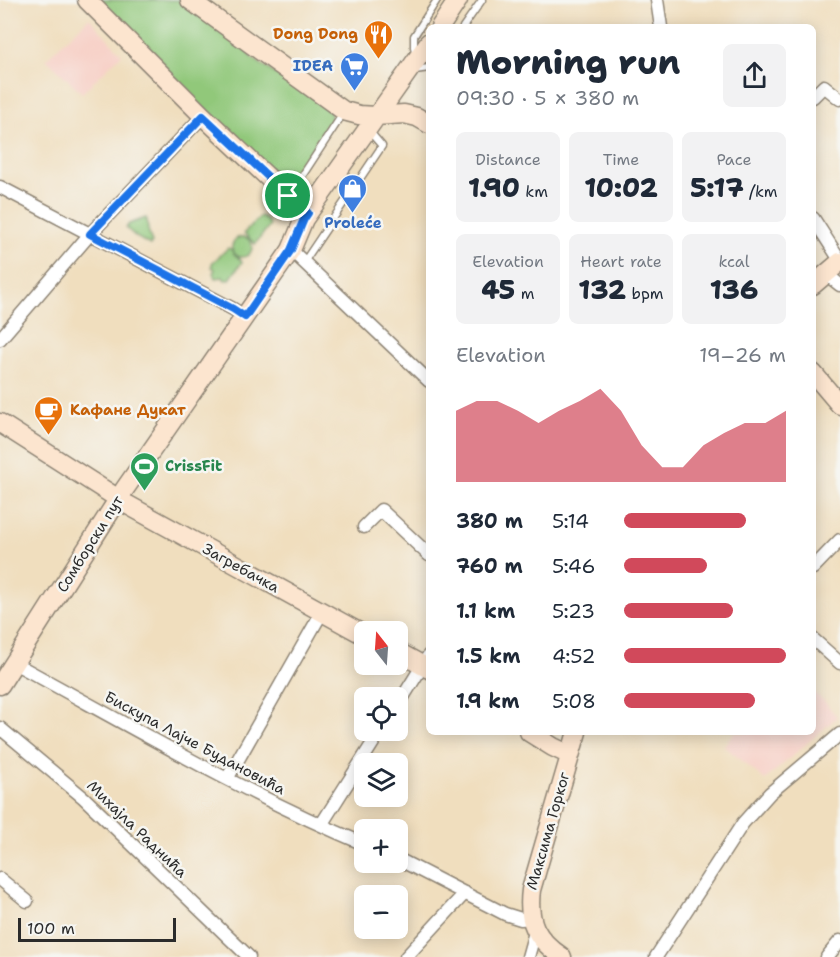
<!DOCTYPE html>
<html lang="en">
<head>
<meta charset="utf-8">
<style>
	body { margin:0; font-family:"Shantell Sans",sans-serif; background:#f2f2f3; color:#1f2937; height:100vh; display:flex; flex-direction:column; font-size:22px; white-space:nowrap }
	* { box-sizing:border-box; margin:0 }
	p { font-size:20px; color:#747a83 }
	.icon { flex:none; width:33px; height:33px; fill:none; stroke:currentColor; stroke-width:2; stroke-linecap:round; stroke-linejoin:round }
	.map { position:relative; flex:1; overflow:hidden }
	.sheet { position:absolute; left:426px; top:24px; width:390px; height:711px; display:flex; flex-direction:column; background:#fff; border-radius:9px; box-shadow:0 3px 15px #0003 }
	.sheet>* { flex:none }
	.needle { width:39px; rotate:343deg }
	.buttons { position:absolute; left:354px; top:621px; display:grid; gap:12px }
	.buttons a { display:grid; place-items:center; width:54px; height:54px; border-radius:9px; background:#fff; box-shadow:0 3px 15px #0003; font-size:30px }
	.scale { position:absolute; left:18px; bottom:15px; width:158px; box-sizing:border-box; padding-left:6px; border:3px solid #2b2b2b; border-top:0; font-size:16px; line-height:21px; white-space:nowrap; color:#2b2b2b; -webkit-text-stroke:4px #f6f6f2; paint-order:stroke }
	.pin { position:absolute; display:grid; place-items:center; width:51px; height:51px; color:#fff; margin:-26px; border:3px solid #fff; border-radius:50%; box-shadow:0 2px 6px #0007 }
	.round { display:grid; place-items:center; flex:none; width:63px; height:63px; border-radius:9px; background:#f2f2f3 }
	.summary { display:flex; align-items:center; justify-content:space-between; height:102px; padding:0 30px }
	h1 { font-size:33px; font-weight:800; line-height:45px }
	.stats { display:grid; grid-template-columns:repeat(3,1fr); gap:9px; height:102px; padding:6px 30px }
	.stats div { display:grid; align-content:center; border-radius:9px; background:#f2f2f3; text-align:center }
	.stats b { font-size:26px; font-weight:800 }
	.stats small { font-size:16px; font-weight:400 }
	.stats p { font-size:16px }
	.chart { height:168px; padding:12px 30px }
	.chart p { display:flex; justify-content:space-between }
	.chart svg { width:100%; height:108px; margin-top:6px; fill:#d1495b; opacity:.7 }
	ul { padding:0 30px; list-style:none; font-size:20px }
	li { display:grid; grid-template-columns:96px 72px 1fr; align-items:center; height:45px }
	li i { height:15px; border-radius:8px; background:#d1495b }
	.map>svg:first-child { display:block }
	.built { fill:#f7d1c8 }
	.green { fill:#91c87a; stroke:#5e7a52; stroke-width:1.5 }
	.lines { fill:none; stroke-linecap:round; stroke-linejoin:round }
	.lane-casing { stroke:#8e8474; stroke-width:9 }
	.street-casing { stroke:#8e8474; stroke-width:15 }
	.secondary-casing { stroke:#8e8474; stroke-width:21 }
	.lane { stroke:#fff; stroke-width:6 }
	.street { stroke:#fff; stroke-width:12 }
	.secondary { stroke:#fce5cf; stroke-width:18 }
	.route-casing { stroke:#fff; stroke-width:12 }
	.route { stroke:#1a73e8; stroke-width:8 }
	.labels { text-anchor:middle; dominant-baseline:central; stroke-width:5; stroke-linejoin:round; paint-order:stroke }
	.food-label { font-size:15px; font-weight:bold; fill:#c56008; stroke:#f6f6f2; text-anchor:end }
	.shop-label { font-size:15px; font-weight:bold; fill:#366cbe; stroke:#f6f6f2; text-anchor:end }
	.leisure-label { font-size:15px; font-weight:bold; fill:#27864d; stroke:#f6f6f2; text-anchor:start }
	.street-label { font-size:15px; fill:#2b2b2b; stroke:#f6f6f2 }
</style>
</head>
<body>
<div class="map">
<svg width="840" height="957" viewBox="0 0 840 957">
	<rect width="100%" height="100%" fill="#f6f6f2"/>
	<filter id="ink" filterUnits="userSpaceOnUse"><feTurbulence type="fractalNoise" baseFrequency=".0167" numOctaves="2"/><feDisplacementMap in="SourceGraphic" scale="12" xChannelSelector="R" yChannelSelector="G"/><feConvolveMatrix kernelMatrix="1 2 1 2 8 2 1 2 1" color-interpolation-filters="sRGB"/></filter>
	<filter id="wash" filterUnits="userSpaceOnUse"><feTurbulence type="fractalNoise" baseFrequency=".008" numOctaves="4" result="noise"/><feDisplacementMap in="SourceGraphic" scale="24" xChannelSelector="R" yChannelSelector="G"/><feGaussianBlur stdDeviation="1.35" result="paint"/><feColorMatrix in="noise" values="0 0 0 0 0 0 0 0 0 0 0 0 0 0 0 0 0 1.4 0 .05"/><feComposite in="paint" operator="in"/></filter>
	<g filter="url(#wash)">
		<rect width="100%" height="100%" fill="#f0debe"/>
		<path class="built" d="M89,18L122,54L82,93L46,59Z
			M813,692L824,701L837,717L765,780L724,746L735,732H740L742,734L744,732H813Z"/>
		<path class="green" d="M95,0H178L245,47L251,57L280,77L291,81L328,108L331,113V120L289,185L181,90Z
			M261,216L266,219L270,225L255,244L244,233Z
			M143,219L146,218L147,220L148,230L152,243L150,245L136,237L126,228L129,224Z
			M232 247a10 10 0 1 1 20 0a10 10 0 1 1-20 0Z
			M228,248L231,249C234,257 239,256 242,262L230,279L225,280L223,277L216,278L213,273L215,269L212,267V263Z"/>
	</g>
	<g filter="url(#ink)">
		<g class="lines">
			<defs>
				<path id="lane" d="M463,27L482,0
					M416,55L414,47V36L437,0
					M415,70L429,68
					M289,196L344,112
					M304,262L382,146L370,132"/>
				<path id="street" d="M657,0L661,27
					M813,97L824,86L840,99
					M0,187L233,309L245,317
					M813,218L840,260
					M291,250L429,381
					M826,274L840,285
					M0,339L90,234L203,116
					M364,527L381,510L429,555
					M813,568L840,540
					M813,639L840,663
					M14,663C130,726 243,793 364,844
					M398,705L429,655
					M0,728L84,798L249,957
					M227,779L322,612
					M321,825L381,730
					M398,859L505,914L521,919L531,918
					M0,879L27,901
					M406,957L465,893
					M528,957L535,932
					M656,957L743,823L770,793L840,734
					M827,957L840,941"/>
				<path id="secondary" d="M87,0L203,116L294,202L308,213
					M190,0L344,111L359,115L376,116L404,114L417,117L429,124
					M440,27L458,0
					M813,285L840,262
					M813,373L840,405
					M0,423L128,505L364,635
					M398,652L429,669
					M0,685L124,490L291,250L304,219L429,42
					M529,732L553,747L570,755
					M562,957C536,939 527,922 531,890L577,732"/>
			</defs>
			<use href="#lane" class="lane-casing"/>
			<use href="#street" class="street-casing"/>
			<use href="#secondary" class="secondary-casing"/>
			<use href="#lane" class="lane"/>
			<use href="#street" class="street"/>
			<use href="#secondary" class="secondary"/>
		</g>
	</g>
	<g class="lines" filter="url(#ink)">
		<defs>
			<path id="route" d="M203,116L294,201L308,213L304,219L291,250L245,317L233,309L90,234Z"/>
		</defs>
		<use href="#route" class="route-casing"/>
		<use href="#route" class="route"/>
	</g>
	<defs>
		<symbol id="restaurant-pin" viewBox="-11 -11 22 30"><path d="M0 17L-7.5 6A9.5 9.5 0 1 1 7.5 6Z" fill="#e8710a" stroke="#f6f6f2"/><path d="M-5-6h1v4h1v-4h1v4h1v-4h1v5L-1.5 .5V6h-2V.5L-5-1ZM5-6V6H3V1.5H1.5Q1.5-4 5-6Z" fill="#fff"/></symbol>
		<symbol id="supermarket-pin" viewBox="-11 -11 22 30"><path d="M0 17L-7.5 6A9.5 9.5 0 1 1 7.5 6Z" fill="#3f7fe0" stroke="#f6f6f2"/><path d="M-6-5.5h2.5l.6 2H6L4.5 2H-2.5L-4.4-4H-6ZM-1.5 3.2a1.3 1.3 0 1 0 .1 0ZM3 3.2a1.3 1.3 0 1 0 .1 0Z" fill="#fff"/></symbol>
		<symbol id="shop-pin" viewBox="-11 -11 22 30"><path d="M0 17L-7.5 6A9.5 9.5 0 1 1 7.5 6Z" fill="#3f7fe0" stroke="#f6f6f2"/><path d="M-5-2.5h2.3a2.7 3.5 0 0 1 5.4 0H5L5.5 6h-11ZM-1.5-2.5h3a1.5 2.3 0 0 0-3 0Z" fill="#fff"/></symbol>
		<symbol id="cafe-pin" viewBox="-11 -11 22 30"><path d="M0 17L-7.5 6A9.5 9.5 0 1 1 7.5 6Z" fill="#e8710a" stroke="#f6f6f2"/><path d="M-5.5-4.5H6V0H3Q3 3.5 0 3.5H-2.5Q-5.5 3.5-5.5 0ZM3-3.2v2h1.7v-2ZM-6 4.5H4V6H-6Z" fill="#fff"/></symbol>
		<symbol id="stadium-pin" viewBox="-11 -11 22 30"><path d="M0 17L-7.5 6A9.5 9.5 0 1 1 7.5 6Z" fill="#2e9e5b" stroke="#f6f6f2"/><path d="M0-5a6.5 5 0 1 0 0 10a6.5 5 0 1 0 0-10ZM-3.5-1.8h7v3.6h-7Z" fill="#fff"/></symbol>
	</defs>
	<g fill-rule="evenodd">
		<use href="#restaurant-pin" x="362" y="18" width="33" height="45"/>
		<use href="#supermarket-pin" x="338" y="50" width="33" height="45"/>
		<use href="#shop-pin" x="336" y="172" width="33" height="45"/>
		<use href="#cafe-pin" x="32" y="394" width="33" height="45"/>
		<use href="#stadium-pin" x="128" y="450" width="33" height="45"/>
	</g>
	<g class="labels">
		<g class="food-label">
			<text x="358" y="34">Dong Dong</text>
			<text x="70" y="410" text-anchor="start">Кафане Дукат</text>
		</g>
		<g class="shop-label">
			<text x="333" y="66">IDEA</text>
			<text x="353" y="223" text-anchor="middle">Proleće</text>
		</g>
		<g class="leisure-label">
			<text x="165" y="466">CrissFit</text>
		</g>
		<g class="street-label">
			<text transform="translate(90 544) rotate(-58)">Сомборски пут</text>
			<text transform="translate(241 568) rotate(29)">Загребачка</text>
			<text transform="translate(195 743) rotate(28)">Бискупа Лајче Будановића</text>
			<text transform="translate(137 829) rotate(44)">Михајла Раднића</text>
			<text transform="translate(548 831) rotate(-74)">Максима Горког</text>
		</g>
	</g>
</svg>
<div class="buttons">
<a><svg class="needle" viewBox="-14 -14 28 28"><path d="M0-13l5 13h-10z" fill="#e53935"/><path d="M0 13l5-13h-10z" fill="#747a83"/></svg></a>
<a><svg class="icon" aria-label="locate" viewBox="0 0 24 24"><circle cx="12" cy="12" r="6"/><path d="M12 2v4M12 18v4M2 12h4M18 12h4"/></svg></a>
<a><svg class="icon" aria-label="layers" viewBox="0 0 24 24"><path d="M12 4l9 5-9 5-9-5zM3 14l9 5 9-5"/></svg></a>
<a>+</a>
<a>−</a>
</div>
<div class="scale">100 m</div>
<div class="pin" style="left:288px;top:196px;background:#1e9e55"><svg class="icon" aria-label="arrive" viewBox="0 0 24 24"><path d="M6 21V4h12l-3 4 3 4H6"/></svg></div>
<section class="sheet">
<div class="summary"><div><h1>Morning run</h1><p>09:30 · 5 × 380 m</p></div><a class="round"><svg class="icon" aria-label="share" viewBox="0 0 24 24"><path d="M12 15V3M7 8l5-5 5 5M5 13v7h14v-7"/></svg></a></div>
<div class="stats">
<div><p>Distance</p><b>1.90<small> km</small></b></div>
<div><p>Time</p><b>10:02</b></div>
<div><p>Pace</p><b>5:17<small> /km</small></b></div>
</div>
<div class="stats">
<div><p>Elevation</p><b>45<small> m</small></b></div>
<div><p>Heart rate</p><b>132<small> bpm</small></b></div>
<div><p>kcal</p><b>136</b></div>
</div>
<div class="chart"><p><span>Elevation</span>19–26 m</p>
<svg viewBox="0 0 160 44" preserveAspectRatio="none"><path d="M0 44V15L10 11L20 11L30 15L40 20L50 15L60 11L70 6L80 15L90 29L100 38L110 38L120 29L130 24L140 20L150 20L160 15V44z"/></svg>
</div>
<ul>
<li><b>380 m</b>5:14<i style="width:75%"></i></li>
<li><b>760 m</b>5:46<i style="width:51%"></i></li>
<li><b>1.1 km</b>5:23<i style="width:67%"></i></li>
<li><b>1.5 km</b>4:52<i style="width:100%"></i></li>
<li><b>1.9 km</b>5:08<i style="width:81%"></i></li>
</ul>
</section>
</div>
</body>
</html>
